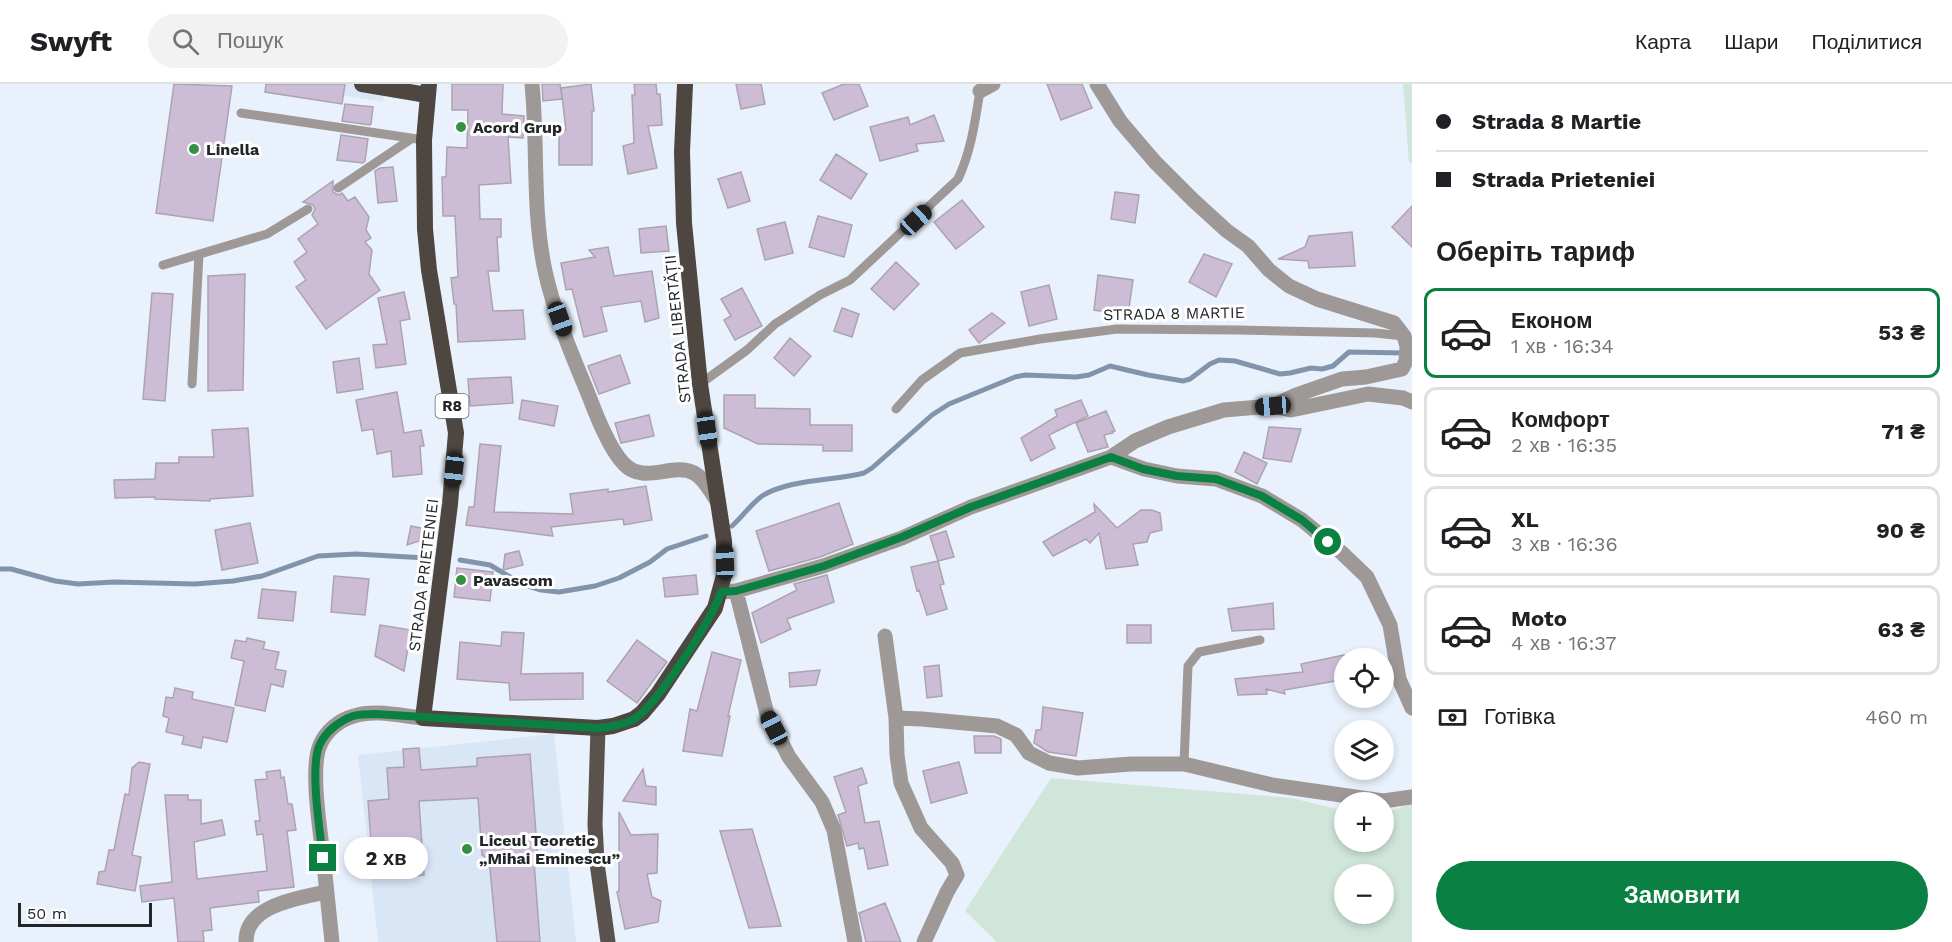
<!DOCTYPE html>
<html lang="uk">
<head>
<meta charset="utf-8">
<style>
  body { margin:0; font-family:"Work Sans",sans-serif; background:#f2f2f2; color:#202124; height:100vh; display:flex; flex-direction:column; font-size:22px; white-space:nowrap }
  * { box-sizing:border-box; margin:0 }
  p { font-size:20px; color:#757577 }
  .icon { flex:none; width:33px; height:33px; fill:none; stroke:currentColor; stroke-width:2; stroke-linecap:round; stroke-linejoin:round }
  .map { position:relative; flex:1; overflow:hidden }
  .details { display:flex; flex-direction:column; background:#fff; width:540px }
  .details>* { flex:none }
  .banner { display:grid; align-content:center; height:132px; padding:0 24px; background:#fff }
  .buttons { position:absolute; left:1334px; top:564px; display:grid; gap:12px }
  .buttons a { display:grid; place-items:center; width:60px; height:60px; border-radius:50%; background:#fff; box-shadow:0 3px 9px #0003; font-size:30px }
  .scale { position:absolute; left:18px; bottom:15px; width:134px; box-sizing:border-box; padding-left:6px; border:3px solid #232629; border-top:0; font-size:16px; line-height:21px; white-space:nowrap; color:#232629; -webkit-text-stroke:4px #fefefe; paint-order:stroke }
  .end { position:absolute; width:27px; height:27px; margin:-14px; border:8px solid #0b8043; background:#fff; box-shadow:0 0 0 3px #fff }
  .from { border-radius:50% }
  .bubble { position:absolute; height:42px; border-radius:21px; background:#fff; box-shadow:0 3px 9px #0003; font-size:20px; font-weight:700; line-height:42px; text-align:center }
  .car { position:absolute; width:18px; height:36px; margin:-18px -9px; border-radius:8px; box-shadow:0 0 4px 2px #0007; background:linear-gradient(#222 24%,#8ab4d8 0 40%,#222 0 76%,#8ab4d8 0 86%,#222 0) }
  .banner b { display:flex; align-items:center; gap:21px; height:57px; font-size:22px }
  .banner b+b { border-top:2px solid #e0e0e0 }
  .banner i { width:15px; height:15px; background:#202124 }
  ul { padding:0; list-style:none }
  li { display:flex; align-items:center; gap:18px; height:90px; margin:0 12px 9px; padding:0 12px; border:3px solid #e0e0e0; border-radius:12px }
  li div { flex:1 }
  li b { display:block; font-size:22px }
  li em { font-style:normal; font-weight:700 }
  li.selected { border-color:#0b8043 }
  li>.icon { width:54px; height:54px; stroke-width:1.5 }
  h2 { padding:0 24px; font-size:27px; line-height:72px }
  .pay { display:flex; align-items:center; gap:15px; height:66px; padding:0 24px; font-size:22px }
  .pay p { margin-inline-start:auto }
  .cta { display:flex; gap:12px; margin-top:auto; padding:12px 24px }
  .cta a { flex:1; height:69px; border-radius:36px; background:#0b8043; color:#fff; font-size:24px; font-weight:700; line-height:69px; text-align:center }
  header { display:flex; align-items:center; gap:36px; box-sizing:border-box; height:84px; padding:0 30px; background:#fff; border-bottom:2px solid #e0e0e0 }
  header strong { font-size:28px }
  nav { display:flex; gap:33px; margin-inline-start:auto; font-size:21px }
  .search { width:420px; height:54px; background:#f2f2f2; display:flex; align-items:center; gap:15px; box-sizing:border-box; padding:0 21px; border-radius:33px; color:#757577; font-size:22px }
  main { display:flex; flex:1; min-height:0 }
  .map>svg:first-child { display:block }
</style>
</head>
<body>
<header>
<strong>Swyft</strong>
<div class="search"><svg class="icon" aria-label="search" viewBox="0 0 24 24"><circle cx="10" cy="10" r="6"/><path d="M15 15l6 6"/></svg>Пошук</div>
<nav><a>Карта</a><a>Шари</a><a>Поділитися</a></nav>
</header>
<main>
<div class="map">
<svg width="1412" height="858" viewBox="0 0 1412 858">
  <rect width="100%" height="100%" fill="#e9f2fc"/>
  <path fill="#d8e6f6" d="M273 0H386L383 18Z
    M554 650 576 858H378L358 671Z"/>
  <path fill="#d1e6da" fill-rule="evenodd" d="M1403 0H1412V80L1409 78Z
    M1051 694 1292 714 1344 727V758H1383V729L1412 720V858H997L965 827ZM1344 790H1383V830H1344Z"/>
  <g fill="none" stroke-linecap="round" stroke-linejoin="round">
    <path stroke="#8294ab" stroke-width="5" d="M732 442C743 432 750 421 762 412 789 395 833 397 864 389L872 384 932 331 949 320 1015 293 1025 291 1076 293 1089 291 1110 282 1148 291 1183 297 1190 295 1210 280 1219 276 1235 277 1280 290 1290 289 1311 284 1322 285 1333 282 1349 268 1404 269
      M460 476 490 481 522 500 541 506 559 508 595 502 619 494 650 478 667 465 706 452
      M0 485H11L55 497 78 500 114 498 195 500 233 497 262 492 318 472 356 470 426 474"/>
  </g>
  <path fill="#cdbcd6" stroke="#aba4ae" stroke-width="1.5" d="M174 0 232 2 213 137 156 129Z
    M266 0H345L342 20 265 8Z
    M452 0H503L502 30 524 32 523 54 508 53 511 99 479 101 480 135H501V153H497L499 187H488L493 227 523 226 525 255 458 258 456 220H454L451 194 458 193 455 132H443L442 93H446L447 63 467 64 468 26H452Z
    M542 0H560L562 15 543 17Z
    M591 0 594 27H592V81H559V46H566L561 4Z
    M634 0H656L657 10H660L662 41 648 42 657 84 628 90 623 62 634 59 632 11H635Z
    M736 0H761L765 20 741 25Z
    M844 0H859L868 22 834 36 822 9Z
    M1047 0H1082L1092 24 1061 36Z
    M345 20 373 23 371 40 370 41 342 37Z
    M934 31 944 57 916 60 918 67 880 77 870 43 908 33 910 41Z
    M341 51 368 55 365 77 363 79 337 76Z
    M836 70 867 90 851 115 820 96Z
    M393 83 397 117 378 119 375 87 380 84Z
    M741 88 750 117 728 124 718 95Z
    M333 97V108L338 111 342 109 348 117 355 113 369 133 366 146 371 154 365 158 372 166 369 190 380 206 326 245 296 203 306 196 294 178 307 168 298 155 318 140 312 131 315 125 313 121 303 118Z
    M1115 108 1139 111 1135 139 1111 135Z
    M962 116 984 143 956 165 934 138Z
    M1412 122V163L1392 143Z
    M818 132 852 141 844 173 809 163Z
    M785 138 793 169 765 176 757 145Z
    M666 142 669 167 641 169 639 145Z
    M1352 148 1355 182 1309 184 1308 177 1278 175 1305 163 1309 152Z
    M608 163 614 192 652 187 659 234 645 238 641 217 601 223 607 247 584 253 572 205 566 206 561 179 595 173 589 166Z
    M1204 170 1232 180 1216 213 1189 198Z
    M896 178 919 200 894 226 871 205Z
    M245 190 243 306 208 307V192Z
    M1098 191 1133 196 1128 231 1094 226Z
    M1049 201 1057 235 1029 242 1021 208Z
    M742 204 762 242 735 256 724 236 731 232 721 215Z
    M404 208 410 235 400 237 406 280 376 284 373 261 387 260 378 214Z
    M152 209 173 210 165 317 143 315Z
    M842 224 859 230 852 253 834 247Z
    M992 229 1005 239 979 259 969 246Z
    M790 254 811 272 794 292 774 274Z
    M620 271 630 299 599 310 588 282Z
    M359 274 363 305 337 309 333 278Z
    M511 293 513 319 470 322 468 295Z
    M397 308 404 349 421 346 424 362H420L422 390 393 393 391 367 377 370 373 345 362 347 356 316Z
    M724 311H755V324L810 325V341H852V367H823V361L758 360 724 344Z
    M522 316 558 322 554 342 519 335Z
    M1081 316 1088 332 1049 351 1055 364 1031 377 1021 354 1057 332 1055 326Z
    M1106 327 1115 347H1112L1113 349 1104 351 1108 363 1088 368 1076 339Z
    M649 331 654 352 621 359 615 339Z
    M1269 343 1301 345 1291 378 1263 374Z
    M248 344 253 412 210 415V417L155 415V413L115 414 114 396 155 395 156 379H179V373H214L212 346Z
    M480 360 501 362 494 428 573 430 570 410 608 405V408L646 402 652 436 624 441 623 435 551 443 553 452 466 441 469 423H474Z
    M1244 368 1267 379 1257 400 1235 388Z
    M839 419 853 460 820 473 769 487 756 447Z
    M1094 420 1117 444 1141 426H1152L1160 429 1162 446 1150 449 1147 458 1133 460 1138 481 1106 485 1099 449 1090 459 1086 455 1053 472 1043 458 1095 428Z
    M250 439 258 479 222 486 215 446Z
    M411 442 436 447 435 452 407 461Z
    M946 447 954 473 938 477 930 452Z
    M519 467 523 481 503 486 505 470Z
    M938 477 944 500 940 501 947 525 927 531 919 506 917 507 911 483Z
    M457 484 493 488 490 517 454 513Z
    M696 491 698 510 665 513 663 494Z
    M827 491 834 518 787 535 791 545 761 559 752 529 797 506 794 500Z
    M334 492 369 495 365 531 331 528Z
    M262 505 296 508 293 537 258 534Z
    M1273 519 1274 545 1232 547 1228 525Z
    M380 541 411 546 404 587 375 572Z
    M1127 541H1151V559H1127Z
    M502 548 524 549 521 590 583 589V615L510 616 509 599 457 595 460 558 501 562Z
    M247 554 265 558 263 565 279 568 275 585 286 587 283 603 271 600 265 627 235 621 244 577 231 574 235 556 246 558Z
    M637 556 667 578 637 619 607 597Z
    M712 568 741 576 728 632H730L722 672 683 667 690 625 697 627Z
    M1344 571V591H1341V596L1284 606 1285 610 1266 605 1267 610 1238 611 1235 595 1303 588 1301 580Z
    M939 581 942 612 927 614 924 583Z
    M820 586 816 601 790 603 789 589Z
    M175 604 193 608 192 615 234 624 227 658 203 653 201 664 182 660 184 652 166 648 169 634 163 632 166 613 173 614Z
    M1043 623 1083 629 1076 672 1048 668 1034 659 1036 646H1041Z
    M974 652H994L1001 655V669H975Z
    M419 664 421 686 477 682V674L530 670 538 776 534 777 540 858H497L489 775 482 771 478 714 419 717 424 791 398 793 397 781 373 783 368 717 389 715 387 684 404 683 403 665Z
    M139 678 150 680 132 771 141 773 135 807 97 800 99 788 105 787 109 766H114L125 710 129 711 132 684Z
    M959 678 967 709 931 719 923 687Z
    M862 684 867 699 858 702 865 739 879 737 888 781 868 785 864 764 859 765 858 759 847 762 838 731 846 728 834 693Z
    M643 685 646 702 656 703V721L623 717Z
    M280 686 281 694 284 693 288 720H292L296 746 287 747 294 803 258 807 259 818 210 824 212 846 203 847 204 858H178L174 814 142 818 140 802 172 798 165 711H188V716H201V740L222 736 225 751 194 758 197 795 267 787 263 750 257 751 255 737H260L255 696 267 695 266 688Z
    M619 728 631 751 658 750 657 789 647 790 652 813 661 817 658 838 625 845 617 808 619 807Z
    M752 745 781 842 749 844 720 747Z
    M885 819 901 858H866L859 829Z"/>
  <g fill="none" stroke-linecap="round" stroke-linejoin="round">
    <path stroke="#9e9996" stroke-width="9" d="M241 29 424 56
      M338 104 411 55
      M163 181 267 150 308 125
      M192 300 199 171
      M700 300 747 266 775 240 820 211 850 196 958 95C971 67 975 38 980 7
      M896 325 922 296 960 269 1040 255 1117 245 1238 246 1375 249 1404 252
      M1184 680 1188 582 1199 568 1260 556"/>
    <path stroke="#9e9996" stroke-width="15" d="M532 0C538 62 532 126 545 187 554 228 571 269 587 307 595 328 609 365 624 380 644 401 672 378 694 389 704 394 711 408 717 417
      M1097 0 1120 37 1155 78 1193 116 1227 147 1248 162 1269 186 1289 202 1317 215 1394 239 1404 252 1407 262 1406 277 1402 285 1366 293 1342 295 1296 311 1273 322
      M980 7 993 0
      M1111 373 1144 385 1177 392 1216 395 1262 412 1302 436 1342 469 1367 493 1390 541 1399 595 1412 624
      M736 507 767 630 789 673 822 718 834 746 855 858
      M721 508 736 507 823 482 902 454 971 423 1111 373 1135 357 1168 343 1224 326 1273 322 1291 326 1368 310 1403 314 1412 318
      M885 552 896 634 897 671 901 699 921 744 952 779 957 791 947 808 924 858
      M896 634 922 635 997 642 1016 651 1029 669 1049 679 1078 684 1131 680H1184L1272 701 1383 717 1412 713
      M246 858C245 821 299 814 326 808
      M332 858C329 829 326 800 323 771 320 745 310 684 320 661 326 647 339 636 354 632 374 625 402 632 423 634"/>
    <path stroke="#5a524d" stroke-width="15" d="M598 644 595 740 597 779 608 858"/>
    <path stroke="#4e4640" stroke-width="16" d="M362 0 427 11
      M429 0 424 56 425 145 429 186 456 349 450 420 423 634 598 644 613 642 634 635 642 629 658 610 715 524 724 491V457L700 300 684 139 682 68 685 0"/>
  </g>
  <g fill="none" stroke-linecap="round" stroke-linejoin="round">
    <path stroke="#0b8043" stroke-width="8" d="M323 774C320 747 310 686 319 662 325 648 339 637 353 632 360 630 369 630 376 630L598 644C611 643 623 641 634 635 656 622 714 533 721 508L736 507 824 482 902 453 971 423 1111 373 1143 385 1177 392 1216 395 1262 412 1302 436 1328 458"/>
  </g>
  <g fill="#349143" stroke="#fefefe" stroke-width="2">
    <circle cx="461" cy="43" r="6"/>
    <circle cx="194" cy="65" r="6"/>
    <circle cx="461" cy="496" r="6"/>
    <circle cx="467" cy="765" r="6"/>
  </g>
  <g text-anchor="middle" stroke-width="6" stroke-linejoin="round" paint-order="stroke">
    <rect fill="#fefefe" stroke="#656769" stroke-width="1.5" x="435.5" y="310" width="33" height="24" rx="4.5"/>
    <g font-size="15" font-weight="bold" fill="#232629">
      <text x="452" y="327">R8</text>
    </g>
    <g font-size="16" font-weight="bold" fill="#232629" stroke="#fefefe" text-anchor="start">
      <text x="473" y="49">Acord Grup</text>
      <text x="206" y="71">Linella</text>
      <text x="473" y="502">Pavascom</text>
      <text x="479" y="762">Liceul Teoretic<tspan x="479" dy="18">„Mihai Eminescu”</tspan></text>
    </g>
    <g font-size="16" fill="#232629" stroke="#fefefe">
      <text transform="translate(1174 229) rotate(-1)" y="6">STRADA 8 MARTIE</text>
      <text transform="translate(677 245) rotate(-96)" y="6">STRADA LIBERTĂȚII</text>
      <text transform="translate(423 491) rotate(-83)" y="6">STRADA PRIETENIEI</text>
    </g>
  </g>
</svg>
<div class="buttons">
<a><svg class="icon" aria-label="locate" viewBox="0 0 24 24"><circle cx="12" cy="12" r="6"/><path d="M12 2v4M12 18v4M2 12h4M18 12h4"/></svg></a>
<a><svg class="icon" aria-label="layers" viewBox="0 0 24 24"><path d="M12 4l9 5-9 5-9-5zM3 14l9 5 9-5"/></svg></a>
<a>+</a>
<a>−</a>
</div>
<div class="scale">50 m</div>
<i class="end from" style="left:1328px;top:458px"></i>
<i class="end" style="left:323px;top:774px"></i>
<div class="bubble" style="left:344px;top:753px;width:84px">2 хв</div>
<i class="car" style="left:916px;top:136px;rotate:47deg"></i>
<i class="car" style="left:560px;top:235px;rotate:160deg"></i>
<i class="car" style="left:1273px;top:322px;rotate:266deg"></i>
<i class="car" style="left:707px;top:346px;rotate:172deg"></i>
<i class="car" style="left:454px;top:386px;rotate:187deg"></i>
<i class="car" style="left:725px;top:478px;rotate:358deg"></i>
<i class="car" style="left:774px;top:644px;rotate:332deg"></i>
</div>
<section class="details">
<div class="banner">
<b><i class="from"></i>Strada 8 Martie</b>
<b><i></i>Strada Prieteniei</b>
</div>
<h2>Оберіть тариф</h2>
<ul>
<li class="selected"><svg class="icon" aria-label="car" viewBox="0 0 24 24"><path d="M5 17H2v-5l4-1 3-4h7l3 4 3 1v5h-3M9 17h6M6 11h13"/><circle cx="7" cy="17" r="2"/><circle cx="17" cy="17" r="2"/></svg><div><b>Економ</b><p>1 хв · 16:34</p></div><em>53 ₴</em></li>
<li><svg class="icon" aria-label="car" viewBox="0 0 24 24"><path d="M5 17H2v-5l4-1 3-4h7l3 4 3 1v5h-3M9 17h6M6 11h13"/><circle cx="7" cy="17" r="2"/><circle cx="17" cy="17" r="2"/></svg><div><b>Комфорт</b><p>2 хв · 16:35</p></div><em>71 ₴</em></li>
<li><svg class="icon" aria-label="car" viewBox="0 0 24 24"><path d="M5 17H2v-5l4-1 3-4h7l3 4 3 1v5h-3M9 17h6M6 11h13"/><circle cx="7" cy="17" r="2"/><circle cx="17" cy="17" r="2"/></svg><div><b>XL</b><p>3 хв · 16:36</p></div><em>90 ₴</em></li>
<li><svg class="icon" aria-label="car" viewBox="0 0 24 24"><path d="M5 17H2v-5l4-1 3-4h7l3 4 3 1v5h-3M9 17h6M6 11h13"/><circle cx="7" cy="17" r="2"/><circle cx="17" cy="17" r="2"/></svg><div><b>Moto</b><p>4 хв · 16:37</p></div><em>63 ₴</em></li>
</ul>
<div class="pay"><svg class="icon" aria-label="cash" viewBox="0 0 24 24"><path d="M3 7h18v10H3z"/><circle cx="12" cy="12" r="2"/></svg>Готівка<p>460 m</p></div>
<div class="cta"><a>Замовити</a></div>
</section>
</main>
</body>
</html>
